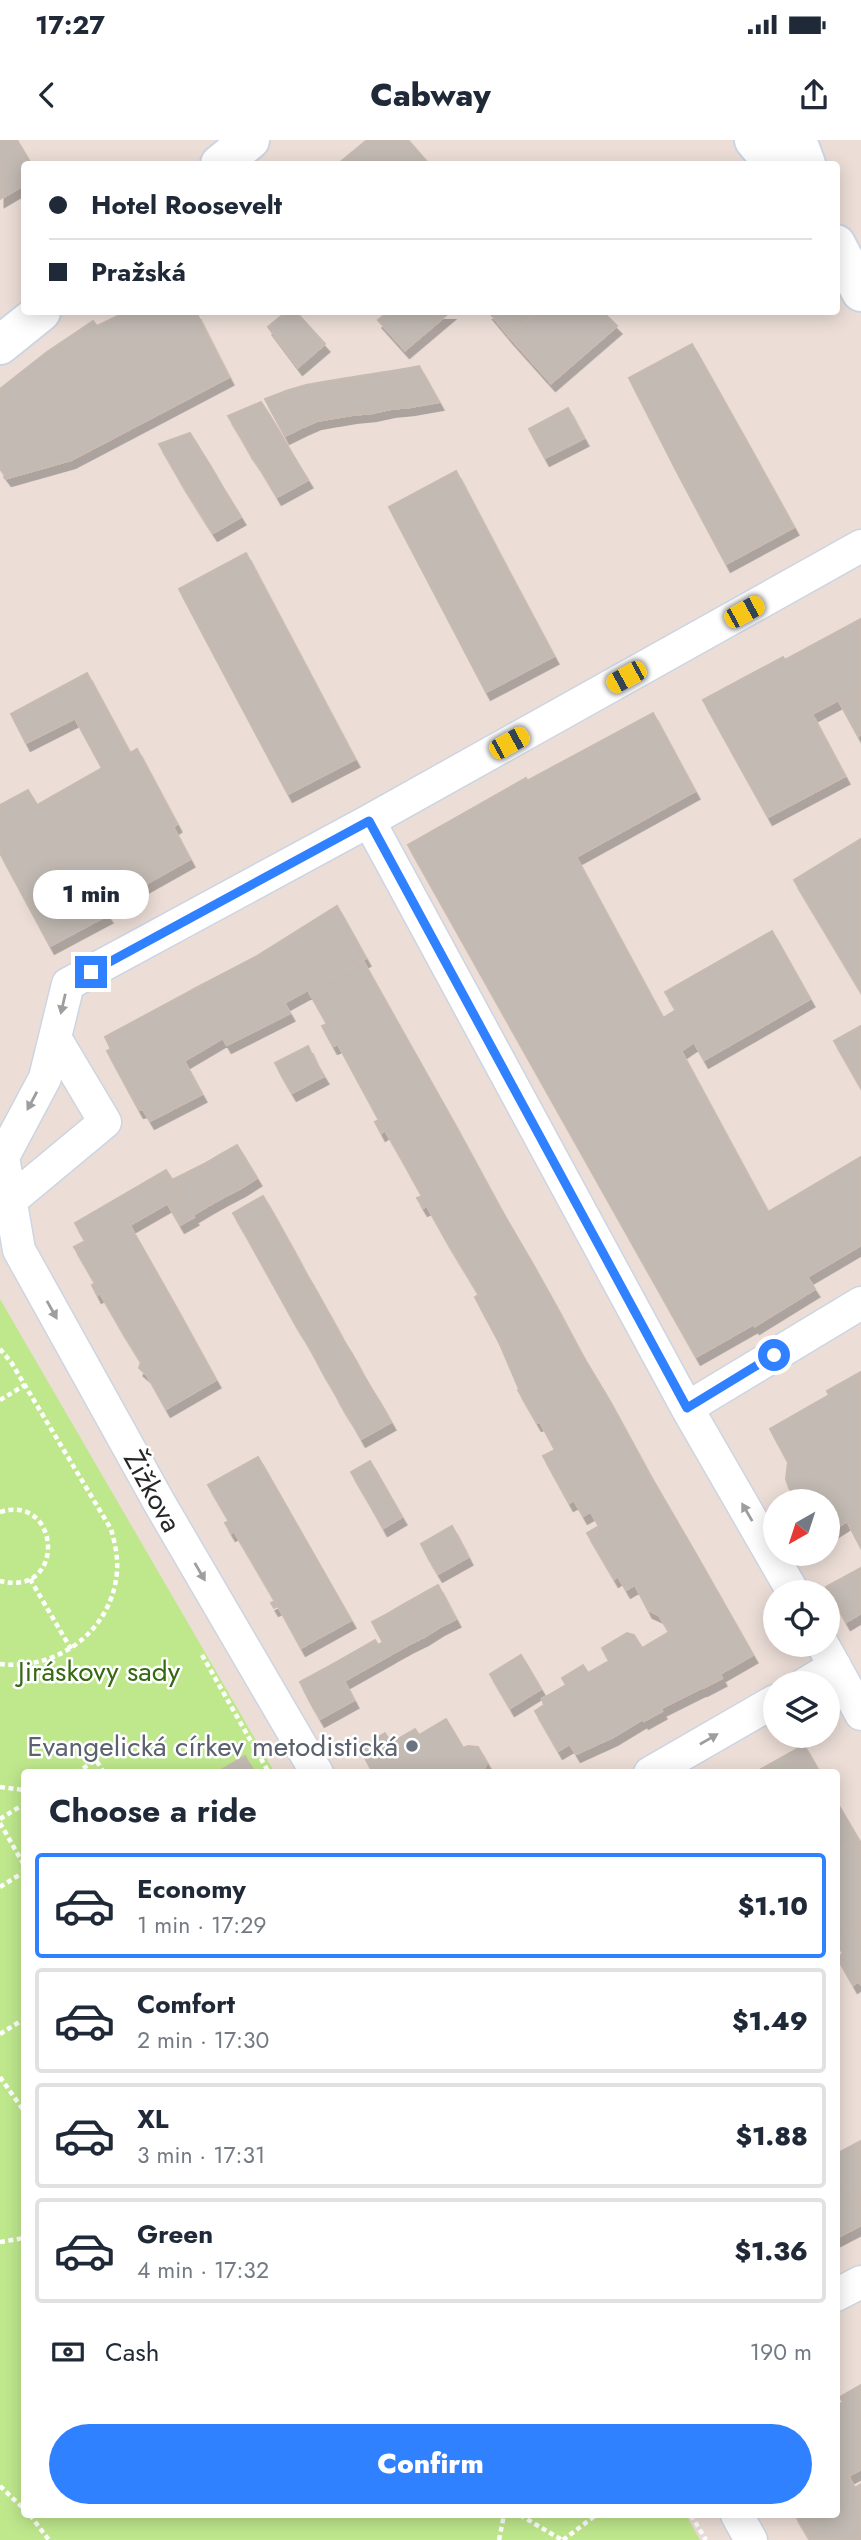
<!DOCTYPE html>
<html lang="en">
<head>
<meta charset="utf-8">
<style>
  body { margin:0; font-family:Jost,sans-serif; background:#f6f6f7; color:#1f2937; height:100vh; display:flex; flex-direction:column; font-size:26px; white-space:nowrap }
  * { box-sizing:border-box; margin:0 }
  p { font-size:23px; color:#747a83 }
  .icon { flex:none; width:38px; height:38px; fill:none; stroke:currentColor; stroke-width:2; stroke-linecap:round; stroke-linejoin:round }
  .map { position:relative; flex:1; overflow:hidden }
  .sheet { position:absolute; left:21px; top:1629px; width:819px; height:749px; display:flex; flex-direction:column; background:#fff; border-radius:7px; box-shadow:0 4px 18px #0003 }
  .sheet>* { flex:none }
  .banner { position:absolute; left:21px; top:21px; width:819px; height:154px; border-radius:7px; box-shadow:0 4px 18px #0003; display:grid; align-content:center; height:154px; padding:0 28px; background:#fff }
  .needle { width:46px; rotate:219deg }
  .controls { position:absolute; left:763px; top:1349px; display:grid; gap:14px }
  .controls a { display:grid; place-items:center; width:77px; height:77px; border-radius:50%; background:#fff; box-shadow:0 4px 18px #0003; font-size:35px }
  .end { position:absolute; width:32px; height:32px; margin:-16px; border:9px solid #3081ff; background:#fff; box-shadow:0 0 0 4px #fff }
  .from { border-radius:50% }
  .bubble { position:absolute; height:49px; border-radius:24px; background:#fff; box-shadow:0 4px 18px #0003; font-size:23px; font-weight:800; line-height:49px; text-align:center }
  .car { position:absolute; width:21px; height:42px; margin:-21px -10px; border-radius:9px; box-shadow:0 0 5px 2px #0007; background:linear-gradient(#f5c518 24%,#345 0 40%,#f5c518 0 76%,#345 0 86%,#f5c518 0) }
  .banner b { display:flex; align-items:center; gap:24px; height:66px; font-size:26px }
  .banner b+b { border-top:2px solid #e0e1e3 }
  .banner i { width:18px; height:18px; background:#1f2937 }
  ul { padding:0; list-style:none }
  li { display:flex; align-items:center; gap:21px; height:105px; margin:0 14px 10px; padding:0 14px; border:4px solid #e0e1e3; border-radius:7px }
  li div { flex:1 }
  li b { display:block; font-size:26px }
  li em { font-style:normal; font-weight:800 }
  li.current { border-color:#3081ff }
  li>.icon { width:63px; height:63px; stroke-width:1.5 }
  h2 { padding:0 28px; font-size:32px; line-height:84px }
  .pay { display:flex; align-items:center; gap:18px; height:77px; padding:0 28px; font-size:26px }
  .pay p { margin-inline-start:auto }
  .button { display:flex; gap:14px; margin-top:auto; padding:14px 28px }
  .button a { flex:1; height:80px; border-radius:42px; background:#3081ff; color:#fff; font-size:28px; font-weight:800; line-height:80px; text-align:center }
  .status { display:flex; justify-content:space-between; align-items:center; height:49px; padding:0 35px; background:#fff; direction:ltr }
  .status svg { height:19px; fill:currentColor }
  header { display:flex; justify-content:space-between; align-items:center; height:91px; padding:0 28px; background:#fff; font-size:32px; font-weight:800 }
  .map>svg:first-child { display:block }
</style>
</head>
<body>
<div class="status"><b>17:27</b><svg viewBox="0 0 49 12"><path d="M0 12V9h3v3zM5 12V6h3v6zM10 12V3h3v9zM15 12V0h3v12zM26 1h20v11H26zM47 4h2v5h-2z"/></svg></div>
<header><svg class="icon" aria-label="back" viewBox="0 0 24 24"><path d="M15 5l-7 7 7 7"/></svg>Cabway<svg class="icon" aria-label="share" viewBox="0 0 24 24"><path d="M12 15V3M7 8l5-5 5 5M5 13v7h14v-7"/></svg></header>
<div class="map">
<svg width="861" height="2400" viewBox="0 0 861 2400">
  <defs>
    <filter id="shadow"><feDropShadow dx="4.5" dy="8" stdDeviation="0" flood-color="#0004"/></filter>
  </defs>
  <rect width="100%" height="100%" fill="#ecded7"/>
  <path fill="#bfe88d" d="M0 1159 275 1633H24V2375H686L700 2400H0Z"/>
  <path fill="#c2bab3" stroke="#c7bab1" stroke-width="2" filter="url(#shadow)" d="M0 0H17L31 24H24V45L0 59Z
    M367 0H408L429 24H338Z
    M126 172H196L229 237 71 320 7 338 0 329V249L47 212 93 181 97 186Z
    M286 172H296L325 204 298 227 268 187Z
    M388 172H450L405 210 378 180Z
    M489 172H537L509 196Z
    M538 172H603L617 186 551 243 509 196Z
    M692 204 743 295 676 330 629 238Z
    M419 226 439 262 410 267 404 229Z
    M404 229 410 267 391 269 385 232Z
    M385 232 391 269 372 273 366 235Z
    M366 235 372 273 353 275 347 238Z
    M347 238 353 275 334 278 329 241Z
    M329 241 334 278 317 281 306 245Z
    M306 245 317 281 301 288 286 251Z
    M286 251 301 288 285 296 265 259Z
    M261 262 270 276 239 294 228 276Z
    M568 268 584 298 545 318 529 289Z
    M270 276 279 291 248 310 239 294Z
    M279 291 288 307 258 325 248 310Z
    M190 293 201 311 173 328 159 304Z
    M743 295 794 387 726 424 676 330Z
    M288 307 297 322 267 340 258 325Z
    M201 311 211 327 182 344 173 328Z
    M297 322 308 340 277 357 267 340Z
    M211 327 220 343 192 360 182 344Z
    M456 331 507 428 440 464 389 367Z
    M220 343 230 359 202 376 192 360Z
    M230 359 241 377 213 393 202 376Z
    M246 413 355 619 288 654 179 449Z
    M507 428 554 516 486 552 440 464Z
    M861 479V548L808 576 809 578 813 576 845 636 768 677 703 560 783 517 785 520Z
    M87 533 130 613 137 609 177 684 173 687 190 719 103 768 108 775 50 806 0 713V665L28 650 37 665 102 628 75 578 26 603 11 574Z
    M861 548V594L858 596 839 561Z
    M653 573 695 651 576 717 663 878 676 870 665 852 772 791 810 859 704 920 694 902 681 911 768 1072 861 1017V1105L807 1137 815 1149 755 1186 754 1184 696 1217 408 705 526 638 527 641Z
    M861 699V852L794 740Z
    M337 766 366 818 284 863 257 816Z
    M257 816 290 873 227 905 194 849Z
    M363 821 409 903 354 934 338 904 333 906 322 886 327 884 308 850Z
    M194 849 223 898 184 921 202 954 150 981 143 969 139 970 107 911 111 909 105 897Z
    M861 886V948L834 901Z
    M409 903 455 985 401 1018 385 990 381 993 375 982 379 980 354 934Z
    M308 906 315 921 283 938 275 923Z
    M315 921 324 936 292 953 283 938Z
    M455 985 500 1068 446 1100 427 1066 423 1068 417 1058 422 1056 401 1018Z
    M237 1005 257 1038 241 1048 221 1014Z
    M221 1014 241 1048 224 1057 204 1024Z
    M204 1024 224 1057 208 1066 188 1032Z
    M166 1030 182 1055 130 1085 126 1079 85 1101 75 1083Z
    M188 1032 208 1066 193 1075 172 1040Z
    M182 1055 194 1077 180 1085 168 1064Z
    M263 1056 274 1075 244 1092 233 1073Z
    M500 1068 532 1123 479 1155 446 1100Z
    M274 1075 284 1093 254 1110 244 1092Z
    M126 1079 172 1160 120 1188 100 1153 97 1155 92 1145 95 1143 74 1107Z
    M284 1093 294 1111 264 1128 254 1110Z
    M294 1111 304 1130 274 1146 264 1128Z
    M532 1123 557 1168 499 1202 475 1157Z
    M304 1130 314 1147 284 1164 274 1146Z
    M314 1147 324 1165 294 1182 284 1164Z
    M172 1160 216 1240 166 1269 147 1235 139 1228 141 1222 120 1188Z
    M324 1165 333 1181 304 1198 294 1182Z
    M557 1168 581 1213 519 1249 499 1202Z
    M333 1181 342 1198 313 1214 304 1198Z
    M342 1198 352 1214 322 1231 313 1214Z
    M581 1213 609 1260 547 1295 540 1282 537 1283 518 1250Z
    M352 1214 361 1231 332 1248 322 1231Z
    M361 1231 371 1248 341 1265 332 1248Z
    M861 1232V1408L847 1381 828 1393V1362H811L794 1354 789 1348 786 1339 788 1322 770 1289 829 1255 827 1251Z
    M371 1248 381 1264 351 1281 341 1265Z
    M609 1260 651 1337 583 1376 574 1360 569 1363 543 1316 555 1310 547 1295Z
    M381 1264 391 1282 361 1299 351 1281Z
    M258 1317 351 1480 301 1508 278 1466 274 1468 271 1463 275 1461 234 1391 231 1393 225 1383 229 1381 208 1345Z
    M370 1321 386 1349 368 1361 351 1332Z
    M651 1337 694 1411 626 1450 618 1436 614 1439 587 1393 599 1386 591 1372Z
    M386 1349 402 1377 383 1388 368 1361Z
    M452 1386 460 1401 429 1419 421 1404Z
    M460 1401 468 1417 438 1434 429 1419Z
    M694 1411 753 1515 720 1534 722 1538 703 1548 659 1475 648 1470 635 1445Z
    M861 1428V1473L846 1482 826 1447Z
    M438 1445 456 1479 440 1487 422 1454Z
    M422 1454 440 1487 424 1497 406 1463Z
    M406 1463 424 1497 406 1506 389 1473Z
    M389 1473 406 1506 390 1515 372 1482Z
    M669 1492 703 1547 661 1568 662 1571 644 1581 602 1508 627 1493 634 1495 642 1508Z
    M375 1500 378 1505 383 1502 390 1515 344 1541 333 1524Z
    M521 1515 541 1549 510 1568 490 1534Z
    M609 1521 643 1579 613 1597 576 1614 570 1604 558 1611 535 1571 544 1565 542 1559 566 1545 562 1538 583 1525 588 1533Z
    M333 1524 344 1541 309 1560 300 1542Z
    M344 1541 354 1560 320 1579 309 1560Z
    M446 1579 463 1608 468 1606 478 1607 487 1623 481 1633H373L360 1608 385 1593 391 1603 415 1589 419 1595Z
    M804 1605 820 1633H754Z
    M245 1616 254 1633H216Z
    M836 1661 859 1700 836 1712Z
    M859 1700 861 1703V1784L836 1800V1712Z
    M861 1784V1845L859 1841 853 1845 837 1817 843 1814 836 1800Z
    M861 2001V2072L836 2029V2014Z
    M836 2029 861 2072V2085L836 2098Z
    M861 2245V2329L848 2336 855 2348 861 2344V2400H810L795 2375H836V2266L843 2262 840 2257Z"/>
  <g fill="none" stroke-linecap="round" stroke-linejoin="round">
    <defs>
      <path id="street" d="M369 681 687 1268 793 1452
        M10 1061 105 982 55 898
        M687 1268 861 1163
        M823 1505 861 1574
        M805 1544 835 1526
        M317 1633 160 1364 19 1110 3 1017 45 938 68 844 369 681 861 406
        M650 1633 775 1561
        M836 2155 861 2142
        M737 2375 751 2400"/>
      <path id="secondary" d="M754 0 774 24
        M797 0 806 24
        M220 24 250 0
        M836 104 861 152
        M0 205 41 172"/>
    </defs>
    <use href="#street" stroke="#ccd5e2" stroke-width="35"/>
    <use href="#secondary" stroke="#ccd5e2" stroke-width="42"/>
    <path stroke="#fff" stroke-width="4.5" stroke-dasharray="5 3.5" stroke-linecap="butt" d="M0 1209 11 1222 111 1389C115 1403 118 1417 117 1432 112 1491 57 1531 0 1524
      M0 1260 25 1245
      M0 1372C61 1353 67 1458 0 1441
      M30 1439 71 1509
      M202 1515 269 1633
      M76 1633 96 1620 104 1633
      M0 1647 24 1650
      M0 1679 24 1664
      M0 1683 24 1725
      M0 1747 24 1732
      M0 1894 24 1879
      M0 1937 24 1971
      M0 2102 24 2098
      M0 2346 24 2369
      M30 2375 49 2400
      M520 2375 562 2400
      M691 2375 706 2400
      M499 2400 504 2375
      M563 2400 596 2375"/>
    <use href="#street" stroke="#fff" stroke-width="32"/>
    <use href="#secondary" stroke="#fff" stroke-width="38"/>
  </g>
  <defs><path id="oneway-solid" d="M-6-.8H1V-3.2L6.5 0L1 3.2V.8H-6Z" transform="scale(1.75)"/></defs>
  <g fill="#9e9e9e">
    <use href="#oneway-solid" transform="translate(63 864) rotate(103)"/>
    <use href="#oneway-solid" transform="translate(32 961) rotate(118)"/>
    <use href="#oneway-solid" transform="translate(52 1170) rotate(61)"/>
    <use href="#oneway-solid" transform="translate(747 1372) rotate(-120)"/>
    <use href="#oneway-solid" transform="translate(200 1432) rotate(60)"/>
    <use href="#oneway-solid" transform="translate(709 1599) rotate(-30)"/>
  </g>
  <g fill="none" stroke-linecap="round" stroke-linejoin="round">
    <path stroke="#3081ff" stroke-width="9" d="M91 832 369 681 687 1268 774 1215"/>
  </g>
  <circle fill="#6b7280" stroke="#fff" stroke-width="2.5" cx="412" cy="1606" r="7"/>
  <g text-anchor="middle" stroke-width="5" stroke-linejoin="round" paint-order="stroke">
    <g font-size="28" fill="#272727" stroke="#fff">
      <text transform="translate(153 1351) rotate(61)" y="10">Žižkova</text>
    </g>
    <g font-size="28" fill="#366913" stroke="#fff">
      <text x="99" y="1541">Jiráskovy sady</text>
    </g>
    <g font-size="28" fill="#5b616d" stroke="#fff" text-anchor="end">
      <text x="398" y="1616">Evangelická církev metodistická</text>
    </g>
  </g>
</svg>
<div class="controls">
<a><svg class="needle" viewBox="-14 -14 28 28"><path d="M0-13l5 13h-10z" fill="#e53935"/><path d="M0 13l5-13h-10z" fill="#747a83"/></svg></a>
<a><svg class="icon" aria-label="locate" viewBox="0 0 24 24"><circle cx="12" cy="12" r="6"/><path d="M12 2v4M12 18v4M2 12h4M18 12h4"/></svg></a>
<a><svg class="icon" aria-label="layers" viewBox="0 0 24 24"><path d="M12 4l9 5-9 5-9-5zM3 14l9 5 9-5"/></svg></a>
</div>
<i class="end from" style="left:774px;top:1215px"></i>
<i class="end" style="left:91px;top:832px"></i>
<div class="bubble" style="left:33px;top:730px;width:116px">1 min</div>
<i class="car" style="left:744px;top:472px;rotate:61deg"></i>
<i class="car" style="left:626px;top:537px;rotate:241deg"></i>
<i class="car" style="left:509px;top:603px;rotate:61deg"></i>
<div class="banner">
<b><i class="from"></i>Hotel Roosevelt</b>
<b><i></i>Pražská</b>
</div>
<section class="sheet">
<h2>Choose a ride</h2>
<ul>
<li class="current"><svg class="icon" aria-label="car" viewBox="0 0 24 24"><path d="M5 17H2v-5l4-1 3-4h7l3 4 3 1v5h-3M9 17h6M6 11h13"/><circle cx="7" cy="17" r="2"/><circle cx="17" cy="17" r="2"/></svg><div><b>Economy</b><p>1 min · 17:29</p></div><em>$1.10</em></li>
<li><svg class="icon" aria-label="car" viewBox="0 0 24 24"><path d="M5 17H2v-5l4-1 3-4h7l3 4 3 1v5h-3M9 17h6M6 11h13"/><circle cx="7" cy="17" r="2"/><circle cx="17" cy="17" r="2"/></svg><div><b>Comfort</b><p>2 min · 17:30</p></div><em>$1.49</em></li>
<li><svg class="icon" aria-label="car" viewBox="0 0 24 24"><path d="M5 17H2v-5l4-1 3-4h7l3 4 3 1v5h-3M9 17h6M6 11h13"/><circle cx="7" cy="17" r="2"/><circle cx="17" cy="17" r="2"/></svg><div><b>XL</b><p>3 min · 17:31</p></div><em>$1.88</em></li>
<li><svg class="icon" aria-label="car" viewBox="0 0 24 24"><path d="M5 17H2v-5l4-1 3-4h7l3 4 3 1v5h-3M9 17h6M6 11h13"/><circle cx="7" cy="17" r="2"/><circle cx="17" cy="17" r="2"/></svg><div><b>Green</b><p>4 min · 17:32</p></div><em>$1.36</em></li>
</ul>
<div class="pay"><svg class="icon" aria-label="cash" viewBox="0 0 24 24"><path d="M3 7h18v10H3z"/><circle cx="12" cy="12" r="2"/></svg>Cash<p>190 m</p></div>
<div class="button"><a>Confirm</a></div>
</section>
</div>
</body>
</html>
